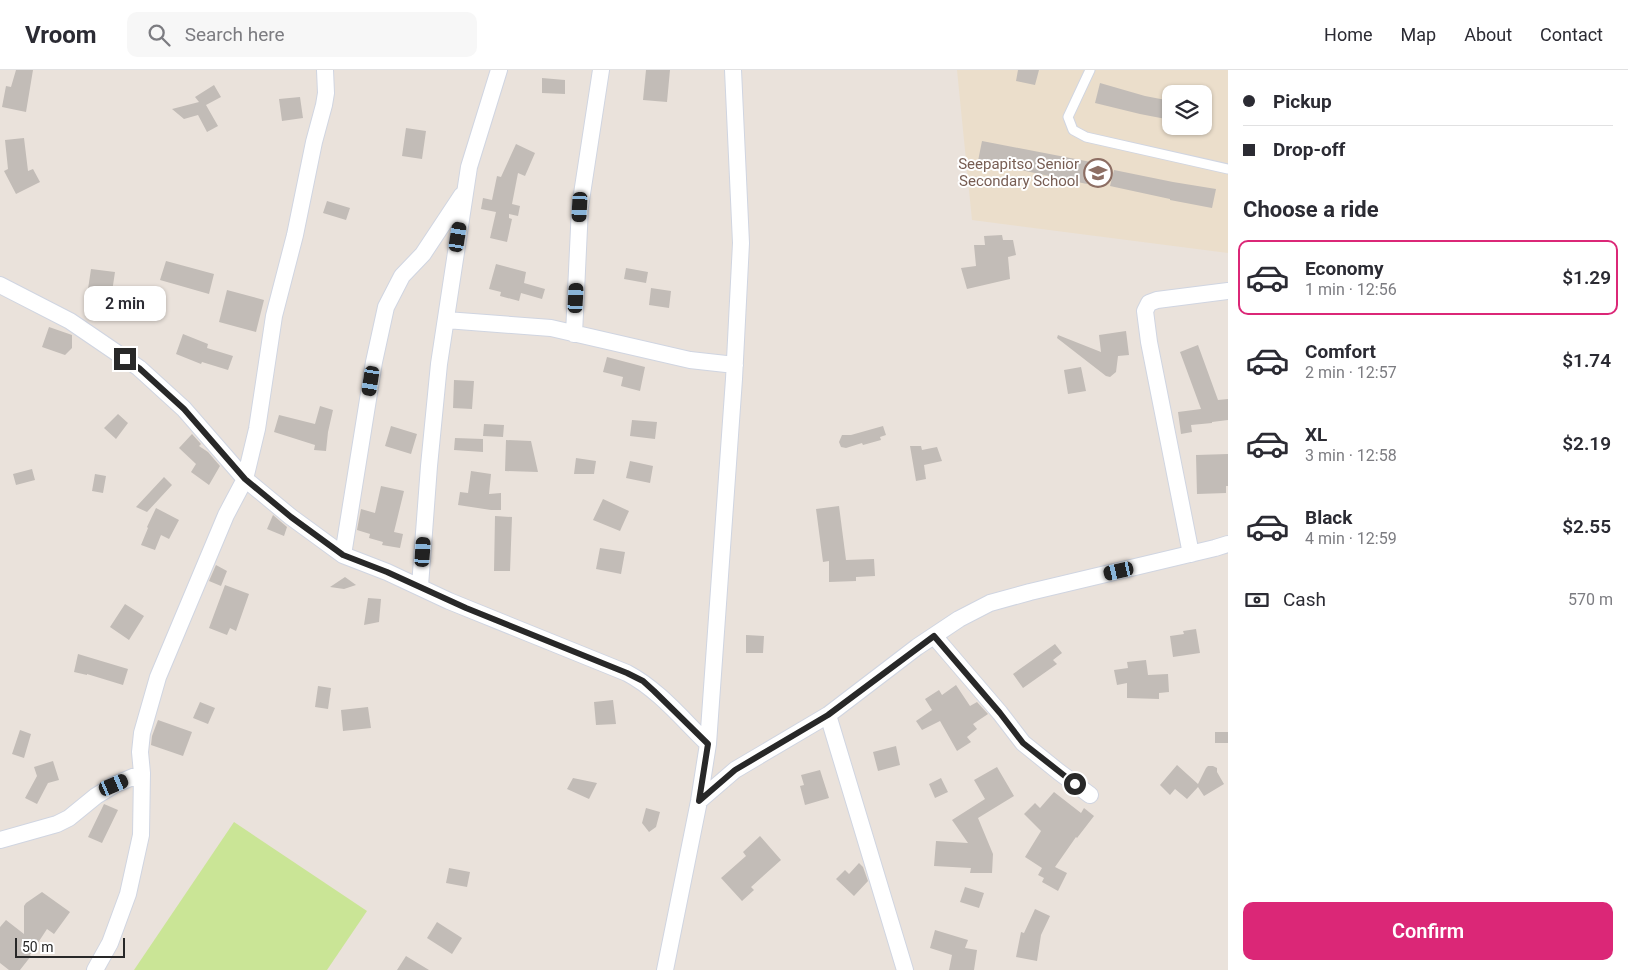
<!DOCTYPE html>
<html lang="en">
<head>
<meta charset="utf-8">
<style>
  body { margin:0; font-family:Roboto,sans-serif; background:#f7f7f7; color:#2b2b33; height:100vh; display:flex; flex-direction:column; font-size:19px; white-space:nowrap }
  * { box-sizing:border-box; margin:0 }
  p { font-size:16px; color:#7c7c81 }
  .icon { flex:none; width:28px; height:28px; fill:none; stroke:currentColor; stroke-width:2; stroke-linecap:round; stroke-linejoin:round }
  .map { position:relative; flex:1; overflow:hidden }
  .drawer { display:flex; flex-direction:column; background:#fff; width:400px }
  .drawer>* { flex:none }
  .banner { display:grid; align-content:center; height:110px; padding:0 15px; background:#fff }
  .buttons { position:absolute; left:1162px; top:15px; display:grid; gap:10px }
  .buttons a { display:grid; place-items:center; width:50px; height:50px; border-radius:10px; background:#fff; box-shadow:0 1px 4px #0004; font-size:25px }
  .scale { position:absolute; left:15px; bottom:12px; width:110px; box-sizing:border-box; padding-left:5px; border:2px solid #282828; border-top:0; font-size:14px; line-height:18px; white-space:nowrap; color:#282828; -webkit-text-stroke:4px #fff; paint-order:stroke }
  .end { position:absolute; width:22px; height:22px; margin:-11px; border:6px solid #282828; background:#fff; box-shadow:0 0 0 2px #fff }
  .from { border-radius:50% }
  .bubble { position:absolute; height:35px; border-radius:10px; background:#fff; box-shadow:0 1px 4px #0004; font-size:16px; font-weight:600; line-height:35px; text-align:center }
  .car { position:absolute; width:15px; height:30px; margin:-15px -8px; border-radius:6px; box-shadow:0 0 4px 1px #0007; background:linear-gradient(#222 24%,#8ab4d8 0 40%,#222 0 76%,#8ab4d8 0 86%,#222 0) }
  .banner b { display:flex; align-items:center; gap:18px; height:48px; font-size:19px }
  .banner b+b { border-top:1px solid #e1e1e2 }
  .banner i { width:12px; height:12px; background:#2b2b33 }
  ul { padding:0; list-style:none }
  li { display:flex; align-items:center; gap:15px; height:75px; margin:0 10px 8px; padding:0 5px; border:2px solid transparent; border-radius:10px }
  li div { flex:1 }
  li b { display:block; font-size:19px }
  li em { font-style:normal; font-weight:600 }
  li.selected { border-color:#db2777 }
  li>.icon { width:45px; height:45px; stroke-width:1.5 }
  h2 { padding:0 15px; font-size:22px; line-height:60px }
  .pay { display:flex; align-items:center; gap:12px; height:55px; padding:0 15px; font-size:19px }
  .pay p { margin-inline-start:auto }
  .button { display:flex; gap:10px; margin-top:auto; padding:10px 15px }
  .button a { flex:1; height:58px; border-radius:10px; background:#db2777; color:#fff; font-size:20px; font-weight:600; line-height:58px; text-align:center }
  header { display:flex; align-items:center; gap:30px; box-sizing:border-box; height:70px; padding:0 25px; background:#fff; border-bottom:1px solid #e1e1e2 }
  header strong { font-size:24px }
  nav { display:flex; gap:28px; margin-inline-start:auto; font-size:18px }
  .search { width:350px; height:45px; background:#f7f7f7; display:flex; align-items:center; gap:12px; box-sizing:border-box; padding:0 18px; border-radius:10px; color:#7c7c81; font-size:19px }
  main { display:flex; flex:1; min-height:0 }
  .map>svg:first-child { display:block }
</style>
</head>
<body>
<header>
<strong>Vroom</strong>
<div class="search"><svg class="icon" aria-label="search" viewBox="0 0 24 24"><circle cx="10" cy="10" r="6"/><path d="M15 15l6 6"/></svg>Search here</div>
<nav><a>Home</a><a>Map</a><a>About</a><a>Contact</a></nav>
</header>
<main>
<div class="map">
<svg width="1228" height="900" viewBox="0 0 1228 900">
  <rect width="100%" height="100%" fill="#eae2db"/>
  <path fill="#ebdecb" fill-rule="evenodd" d="M957 0H1228V183L972 150ZM1171 24H1204V56H1171Z"/>
  <path fill="#cae596" d="M234 752 367 841 327 900H134Z"/>
  <path fill="#c2bcb7" d="M16 0H33L26 42 2 37 6 16 11 17Z
    M646 0H670L667 32 643 30Z
    M1018 0H1039L1035 15 1016 11Z
    M542 8 565 10V24L542 23Z
    M1100 13 1145 26 1171 31V50L1140 44 1095 33Z
    M214 15 221 27 206 35 218 56 207 62 198 45 184 49 172 39 199 32 195 27Z
    M300 27 303 48 282 51 279 29Z
    M406 58 426 61 422 89 402 86Z
    M24 68 28 101 33 99 40 112 16 124 4 101 8 99 5 70Z
    M982 71 1091 92 1087 114 978 91Z
    M516 74 535 83 525 106 518 103 512 134 520 136 518 146 509 144V148L512 149 507 172 490 168 496 142 481 139 483 128 492 130 497 106 501 107Z
    M1114 100 1173 112 1216 119 1212 138 1170 130V129L1110 116Z
    M327 131 350 138 346 150 323 143Z
    M1002 165 1003 170H1013L1016 185 1008 187 1010 209 967 219 961 198 976 196 974 175H985L984 166Z
    M166 191 214 204 209 224 160 210Z
    M496 194 526 202 524 213 545 219 542 229 521 223 519 231 500 226 501 222 489 219Z
    M626 198 648 202 646 213 624 209Z
    M91 199 115 202 112 222 88 219Z
    M651 218 671 221 669 238 649 235Z
    M227 220 264 230 256 262 219 252Z
    M49 257 72 265V278L65 285 42 277Z
    M1126 261 1129 285 1118 286 1116 302 1110 307 1106 306 1057 268 1058 265 1101 282 1099 265Z
    M183 264 208 274 207 278 233 286 228 300 202 292 201 294 176 284Z
    M1198 275 1218 330 1228 329V350L1212 352V353L1191 355 1192 362 1181 364 1178 342 1201 339 1180 282Z
    M607 287 645 297 640 321 621 316 623 307 603 302Z
    M1081 297 1086 321 1068 324 1064 300Z
    M454 310 474 311 472 339 453 338Z
    M320 336 333 340 328 362 326 381 314 380 315 375 274 362 279 345 315 354Z
    M118 344 128 353 116 369 104 358Z
    M632 350 657 352 655 369 630 366Z
    M484 354 504 355 503 367 483 366Z
    M391 356 417 364 411 384 385 376Z
    M883 356 886 365 880 367 881 370 863 375 862 373 846 378 841 377 839 372 842 365H851Z
    M192 364 201 374 199 376 208 382 220 396 209 415 191 402 196 394 179 378Z
    M455 368 483 369V382L454 380Z
    M506 370 531 371 538 402 505 401Z
    M910 376H921L922 380 937 377 942 391 924 395 926 409 916 411Z
    M1228 384V416H1226V423L1197 424 1196 385Z
    M576 388 596 391 594 404H574Z
    M630 391 653 396 650 413 626 408Z
    M32 399 35 410 16 415 13 404Z
    M471 401 491 404 489 424 501 423V440H491L458 435 460 422 468 423Z
    M95 404 106 406 103 423 92 421Z
    M164 407 172 415 147 442 136 437Z
    M381 416 404 421 394 462 403 464 400 478 382 475 383 472 369 468 370 464 357 460 361 439 375 443Z
    M603 429 629 441 620 461 593 450Z
    M839 436 846 490 874 489 875 506 856 507V511L829 512V491L823 492 816 439Z
    M156 438 179 450 169 469 161 465 155 480 141 475 148 458 147 457Z
    M273 445 287 457 284 466 267 459Z
    M495 446 512 447 510 501H494Z
    M600 478 625 482 621 504 596 499Z
    M216 495 227 501 221 516 209 511Z
    M345 507 356 515 344 519 330 517Z
    M225 515 249 524 236 561 230 558 227 565 209 558Z
    M368 528 381 529 379 552 364 555Z
    M125 534 144 546 129 570 110 557Z
    M1196 559 1200 583 1173 587 1170 566 1184 564 1183 561Z
    M746 565 764 566 763 583H746Z
    M1055 574 1062 583 1053 590 1057 594 1023 618 1013 604Z
    M78 584 128 599 123 615 87 604V605L74 602Z
    M1146 590 1148 605 1168 604 1169 622 1159 623V629L1127 628V613L1117 615 1114 600 1128 598 1127 592Z
    M956 615 970 636 977 632 988 644 973 654 977 659 967 667 971 672 957 681 940 651 922 660 916 651 932 640 925 629 939 620 942 625Z
    M318 616 331 618 328 639 315 637Z
    M613 630 616 654 596 655 594 632Z
    M200 632 215 638 208 654 193 648Z
    M368 637 371 658 343 661 341 640Z
    M158 650 192 662 183 686 151 675 152 666Z
    M20 660 31 664 24 688 12 684Z
    M1215 662H1228V673H1215Z
    M896 676 900 695 878 701 873 682Z
    M53 691 59 710 48 713 37 734 25 728 37 706 34 697Z
    M1177 695 1198 714 1206 698 1208 696H1213L1217 698V702L1224 714 1204 726 1198 717 1187 729 1175 719 1170 725 1160 715Z
    M997 697 1014 726 978 748 993 784 992 803H970L971 798 934 796 936 771 968 773 952 750 985 729 974 710Z
    M820 700 829 728 805 735 800 716 804 715 801 705Z
    M573 708 597 713 589 729 567 719Z
    M941 708 948 722 935 728 929 714Z
    M1054 722 1081 743 1084 738 1094 746 1077 768 1076 767 1055 797 1067 803 1058 821 1042 812 1044 808 1038 805 1042 798 1025 787 1041 761 1024 744 1035 733 1040 738Z
    M104 734 118 740 102 773 88 767Z
    M646 738 660 742 656 757 649 762 642 753Z
    M760 766 781 790 751 817 754 820 742 831 721 808 746 786 743 782Z
    M859 793 863 797 868 811 854 826 836 809 845 800 849 804Z
    M449 798 470 802 467 817 446 813Z
    M965 817 984 823 979 838 960 832Z
    M42 822 70 842 54 864 47 859 30 885 31 886 20 900H9L0 893V857L6 850 24 864V836L26 833Z
    M1035 839 1050 846 1041 865 1037 891 1016 887 1021 862 1024 863Z
    M437 852 462 868 452 884 427 868Z
    M935 860 968 870 965 878 977 880 974 900H949L952 885 930 878Z
    M406 886 429 900H397Z"/>
  <g fill="none" stroke-linecap="round" stroke-linejoin="round">
    <defs>
      <path id="service" d="M1090 0 1068 47 1073 60 1086 67 1228 99"/>
      <path id="minor" d="M0 215 70 251 139 298 184 339 245 409 291 447 343 485 387 502 449 531 627 603C659 620 682 649 708 674
        M446 250 551 258 690 290 735 295
        M574 264 580 137 601 0
        M1191 484 1149 272 1145 241 1149 233 1157 230 1228 221
        M343 485 374 292 386 237 402 206 423 184 462 125
        M420 516 429 396 439 294 469 97 499 0
        M934 566 1000 643 1023 673 1059 702 1090 725
        M828 645 905 900
        M699 731 735 700 828 645 917 577 959 549 990 533 1030 522 1215 478 1228 474
        M0 770 57 754 69 748 96 726 114 715 142 703
        M95 900 110 873 128 824 141 765 142 703 140 682 142 663 158 607 226 445 245 409 257 359 274 246 295 165 314 72 324 35 326 23 325 0
        M665 900 699 731 708 674 734 309 741 173 733 0"/>
    </defs>
    <use href="#service" stroke="#d0d5e1" stroke-width="11"/>
    <use href="#minor" stroke="#d0d5e1" stroke-width="18"/>
    <use href="#service" stroke="#fff" stroke-width="9"/>
    <use href="#minor" stroke="#fff" stroke-width="16"/>
  </g>
  <g fill="none" stroke-linecap="round" stroke-linejoin="round">
    <path stroke="#282828" stroke-width="6" d="M125 289 139 298 184 339 245 409 291 447 343 485 387 502 466 538 627 603 643 611 654 621 708 674 699 731 735 700 828 645 934 566 1000 643 1023 673 1075 714"/>
  </g>
  <defs>
    <symbol id="school-ring" viewBox="-11 -11 22 22"><circle r="9.5" fill="#fff" stroke="#8d6e63" stroke-width="1.5"/><path d="M0-5L7-2L0 1L-7-2ZM-4 1L0 2.5L4 1V4Q0 6-4 4Z" fill="#8d6e63"/></symbol>
  </defs>
  <g fill-rule="evenodd">
    <use href="#school-ring" x="1082" y="87" width="32" height="32"/>
  </g>
  <g text-anchor="middle" stroke-width="4" stroke-linejoin="round" paint-order="stroke">
    <g font-size="15" fill="#785e54" stroke="#fff" text-anchor="end">
      <text x="1079" y="99">Seepapitso Senior<tspan x="1079" dy="17">Secondary School</tspan></text>
    </g>
  </g>
</svg>
<div class="buttons">
<a><svg class="icon" aria-label="layers" viewBox="0 0 24 24"><path d="M12 4l9 5-9 5-9-5zM3 14l9 5 9-5"/></svg></a>
</div>
<div class="scale">50 m</div>
<i class="end from" style="left:1075px;top:714px"></i>
<i class="end" style="left:125px;top:289px"></i>
<div class="bubble" style="left:84px;top:216px;width:82px">2 min</div>
<i class="car" style="left:580px;top:137px;rotate:183deg"></i>
<i class="car" style="left:458px;top:167px;rotate:9deg"></i>
<i class="car" style="left:576px;top:228px;rotate:3deg"></i>
<i class="car" style="left:371px;top:311px;rotate:189deg"></i>
<i class="car" style="left:423px;top:482px;rotate:4deg"></i>
<i class="car" style="left:1119px;top:501px;rotate:257deg"></i>
<i class="car" style="left:114px;top:715px;rotate:67deg"></i>
</div>
<section class="drawer">
<div class="banner">
<b><i class="from"></i>Pickup</b>
<b><i></i>Drop-off</b>
</div>
<h2>Choose a ride</h2>
<ul>
<li class="selected"><svg class="icon" aria-label="car" viewBox="0 0 24 24"><path d="M5 17H2v-5l4-1 3-4h7l3 4 3 1v5h-3M9 17h6M6 11h13"/><circle cx="7" cy="17" r="2"/><circle cx="17" cy="17" r="2"/></svg><div><b>Economy</b><p>1 min · 12:56</p></div><em>$1.29</em></li>
<li><svg class="icon" aria-label="car" viewBox="0 0 24 24"><path d="M5 17H2v-5l4-1 3-4h7l3 4 3 1v5h-3M9 17h6M6 11h13"/><circle cx="7" cy="17" r="2"/><circle cx="17" cy="17" r="2"/></svg><div><b>Comfort</b><p>2 min · 12:57</p></div><em>$1.74</em></li>
<li><svg class="icon" aria-label="car" viewBox="0 0 24 24"><path d="M5 17H2v-5l4-1 3-4h7l3 4 3 1v5h-3M9 17h6M6 11h13"/><circle cx="7" cy="17" r="2"/><circle cx="17" cy="17" r="2"/></svg><div><b>XL</b><p>3 min · 12:58</p></div><em>$2.19</em></li>
<li><svg class="icon" aria-label="car" viewBox="0 0 24 24"><path d="M5 17H2v-5l4-1 3-4h7l3 4 3 1v5h-3M9 17h6M6 11h13"/><circle cx="7" cy="17" r="2"/><circle cx="17" cy="17" r="2"/></svg><div><b>Black</b><p>4 min · 12:59</p></div><em>$2.55</em></li>
</ul>
<div class="pay"><svg class="icon" aria-label="cash" viewBox="0 0 24 24"><path d="M3 7h18v10H3z"/><circle cx="12" cy="12" r="2"/></svg>Cash<p>570 m</p></div>
<div class="button"><a>Confirm</a></div>
</section>
</main>
</body>
</html>
